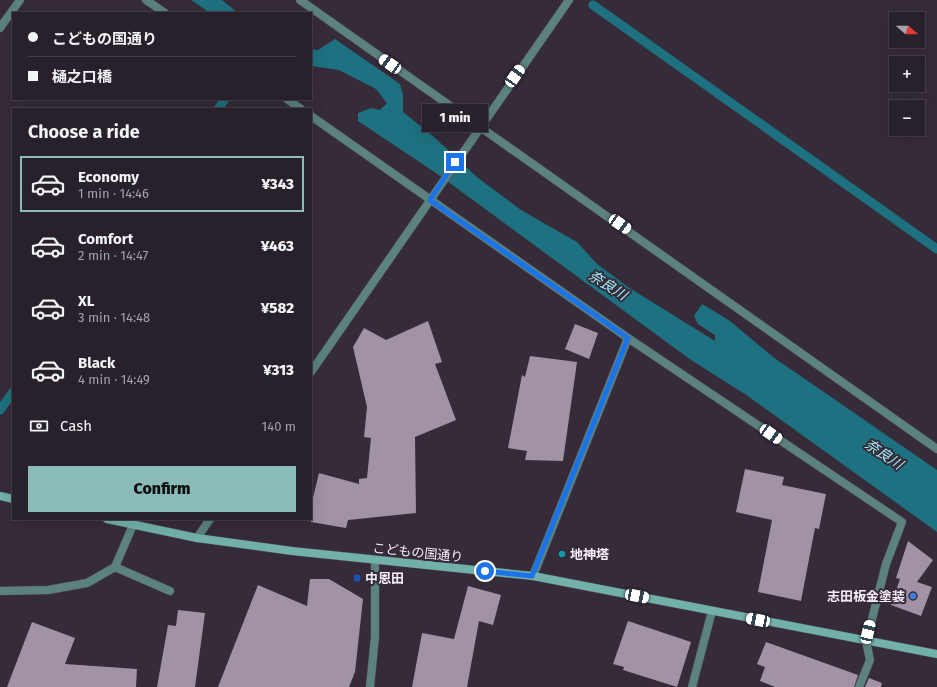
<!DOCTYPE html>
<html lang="en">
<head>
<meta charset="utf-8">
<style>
  body { margin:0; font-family:"Fira Sans","Noto Sans JP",sans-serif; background:#342d37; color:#f1f3f6; height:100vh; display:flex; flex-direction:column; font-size:15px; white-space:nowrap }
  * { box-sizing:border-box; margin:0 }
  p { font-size:13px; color:#a5a3a9 }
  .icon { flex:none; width:22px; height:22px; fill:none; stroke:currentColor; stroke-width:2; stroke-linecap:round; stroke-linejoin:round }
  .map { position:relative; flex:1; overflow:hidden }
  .side { position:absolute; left:12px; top:108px; width:300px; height:412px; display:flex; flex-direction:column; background:#28202b; border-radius:0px; box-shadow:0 4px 16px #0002,0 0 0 1px #443e47 }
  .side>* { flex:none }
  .hud { position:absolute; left:12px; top:12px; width:300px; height:88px; border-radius:0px; box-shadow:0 4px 16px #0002,0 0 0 1px #443e47; display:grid; align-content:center; height:88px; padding:0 16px; background:#28202b }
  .needle { width:26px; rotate:111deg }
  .buttons { position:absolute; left:889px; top:12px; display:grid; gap:8px }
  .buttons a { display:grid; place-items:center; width:36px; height:36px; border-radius:0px; background:#28202b; box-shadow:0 4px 16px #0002,0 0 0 1px #443e47; font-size:20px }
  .end { position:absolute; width:18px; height:18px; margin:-9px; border:5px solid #1a73e8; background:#fff; box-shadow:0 0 0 2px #fff }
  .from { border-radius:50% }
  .bubble { position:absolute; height:28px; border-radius:0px; background:#28202b; box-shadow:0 4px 16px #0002,0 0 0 1px #443e47; font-size:13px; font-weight:800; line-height:28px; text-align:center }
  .car { position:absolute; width:12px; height:24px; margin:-12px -6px; border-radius:5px; box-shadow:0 0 3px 1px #0007; background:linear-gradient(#fff 24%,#345 0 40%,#fff 0 76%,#345 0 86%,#fff 0) }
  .hud b { display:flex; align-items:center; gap:14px; height:38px; font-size:15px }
  .hud b+b { border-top:1px solid #443e47 }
  .hud i { width:10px; height:10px; background:#f1f3f6 }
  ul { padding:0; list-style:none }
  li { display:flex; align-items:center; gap:12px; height:56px; margin:0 8px 6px; padding:0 8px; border:2px solid transparent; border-radius:0px }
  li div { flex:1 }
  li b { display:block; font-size:15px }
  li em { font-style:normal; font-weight:800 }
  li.on { border-color:#8bbbb9 }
  li>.icon { width:36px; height:36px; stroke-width:1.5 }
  h2 { padding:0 16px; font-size:18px; line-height:48px }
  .pay { display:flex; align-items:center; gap:10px; height:44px; padding:0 16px; font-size:15px }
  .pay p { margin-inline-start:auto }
  .primary-button { display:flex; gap:8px; margin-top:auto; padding:8px 16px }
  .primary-button a { flex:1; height:46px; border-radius:0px; background:#8bbbb9; color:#111; font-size:16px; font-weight:800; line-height:46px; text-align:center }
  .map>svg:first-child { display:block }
</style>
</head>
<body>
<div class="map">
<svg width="937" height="687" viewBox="0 0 937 687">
  <rect width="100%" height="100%" fill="#362b39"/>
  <path fill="#1e7180" d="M191 0H222L238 13H210Z
    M335 39 400 84 403 95V112L433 136 478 178 521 210 577 242 597 264 628 287 715 341V335L698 324 694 316 702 304 730 321 773 357 937 470V532L745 394 691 360 436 173 358 121V113L371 108 380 110 387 103 376 89 339 70 311 66V49L318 50Z"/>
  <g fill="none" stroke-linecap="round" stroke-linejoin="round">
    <path stroke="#1e7180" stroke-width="9" d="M593 5 937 249
      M218 109 225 99
      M0 410 13 392"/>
  </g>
  <path fill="#a193a5" d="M428 321 442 362 435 364 456 420 415 437 416 513 348 520 346 528 311 522V506L319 473 359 484V479L367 478 371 438 364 437 367 407 353 347 364 328 386 340Z
    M575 324 598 333 589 359 565 349Z
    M530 356 577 362 563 461 525 460 527 451 508 448 522 375 525 377Z
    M745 469 784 477 782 485 826 494 819 529 815 528 801 601 758 592 772 520 736 512Z
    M908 541 933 560 917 582 932 587 921 616 891 605 900 579 896 578Z
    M310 579H329L363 599 355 672 349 687H218L258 585 307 606Z
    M468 586 501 595 493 625 479 621 467 687H412L422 633 454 639Z
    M178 610 205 613 195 687H157L168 625 176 626Z
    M628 621 691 642 677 687 623 670 624 667 613 664Z
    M32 622 75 638 65 664 137 669 136 687H7Z
    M766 642 858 675 854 687H775L760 681 765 667 757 664Z
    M869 678 882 683 881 687H865Z"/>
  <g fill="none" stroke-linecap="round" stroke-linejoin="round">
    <defs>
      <path id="service" d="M0 591 48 590 87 583 115 567"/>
      <path id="minor" d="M146 0 165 13
        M300 0 937 449
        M0 28 20 0
        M287 99 301 109
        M311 116 628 338 902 522 886 564 871 623 866 641 870 660 859 687
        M311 372 569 0
        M133 525 115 567 170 591
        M197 538 210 519
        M533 576 628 338
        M370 687 375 637V560
        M692 687 712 611"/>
      <path id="secondary" d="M0 496 13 499
        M107 519 197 538 292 551 533 576 937 654"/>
    </defs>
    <use href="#service" stroke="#514654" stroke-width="9"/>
    <use href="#minor" stroke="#514654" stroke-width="9"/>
    <use href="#secondary" stroke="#514654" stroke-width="9"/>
    <use href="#service" stroke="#5b827d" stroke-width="8"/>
    <use href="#minor" stroke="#5b827d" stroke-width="8"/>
    <use href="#secondary" stroke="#71b1a9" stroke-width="8"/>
  </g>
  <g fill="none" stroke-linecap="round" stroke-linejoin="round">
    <path stroke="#1a73e8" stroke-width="5" d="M455 162 430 200 628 338 532 576 485 571"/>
  </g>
  <circle fill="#0f9aa8" stroke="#362b39" stroke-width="1.5" cx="562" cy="554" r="4"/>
  <rect fill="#1a4fb4" stroke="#362b39" stroke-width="1.5" x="353" y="574" width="8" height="8" rx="2"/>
  <circle fill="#3f7fe0" stroke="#362b39" stroke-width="1.5" cx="913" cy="596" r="4"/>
  <g text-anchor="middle" stroke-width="4" stroke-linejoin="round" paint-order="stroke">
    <g font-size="13" fill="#f6eff9" stroke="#362b39">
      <text transform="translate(418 552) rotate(6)" y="5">こどもの国通り</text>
    </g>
    <g font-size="13" font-weight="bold" fill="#f6eff9" stroke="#362b39" text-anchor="start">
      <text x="570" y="559">地神塔</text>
      <text x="365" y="583">中恩田</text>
      <text x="905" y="601" text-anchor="end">志田板金塗装</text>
    </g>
    <g font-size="14" font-style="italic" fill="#a4efff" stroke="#362b39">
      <text transform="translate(608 285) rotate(32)" y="5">奈良川</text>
      <text transform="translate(884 454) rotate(34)" y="5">奈良川</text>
    </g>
  </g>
</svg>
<div class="buttons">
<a><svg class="needle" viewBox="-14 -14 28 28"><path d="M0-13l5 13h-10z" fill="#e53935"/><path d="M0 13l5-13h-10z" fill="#a5a3a9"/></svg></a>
<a>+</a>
<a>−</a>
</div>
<i class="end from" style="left:485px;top:571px"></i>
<i class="end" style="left:455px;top:162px"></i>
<div class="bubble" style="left:422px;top:104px;width:66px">1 min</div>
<i class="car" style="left:390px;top:64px;rotate:305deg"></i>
<i class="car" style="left:515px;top:76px;rotate:35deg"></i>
<i class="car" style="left:620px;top:224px;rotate:125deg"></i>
<i class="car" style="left:771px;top:434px;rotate:124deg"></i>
<i class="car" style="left:637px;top:596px;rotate:101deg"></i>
<i class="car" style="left:758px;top:620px;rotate:281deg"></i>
<i class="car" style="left:868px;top:632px;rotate:13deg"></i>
<div class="hud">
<b><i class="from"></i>こどもの国通り</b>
<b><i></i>樋之口橋</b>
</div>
<section class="side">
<h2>Choose a ride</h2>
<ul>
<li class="on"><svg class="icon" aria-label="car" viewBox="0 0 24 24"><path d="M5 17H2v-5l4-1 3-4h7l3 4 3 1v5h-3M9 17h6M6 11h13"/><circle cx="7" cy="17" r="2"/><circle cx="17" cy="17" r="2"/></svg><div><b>Economy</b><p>1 min · 14:46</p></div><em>¥343</em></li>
<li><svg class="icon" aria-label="car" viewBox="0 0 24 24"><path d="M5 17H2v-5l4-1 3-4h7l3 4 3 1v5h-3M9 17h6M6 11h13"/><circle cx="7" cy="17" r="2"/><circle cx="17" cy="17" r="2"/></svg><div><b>Comfort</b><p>2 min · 14:47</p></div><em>¥463</em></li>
<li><svg class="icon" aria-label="car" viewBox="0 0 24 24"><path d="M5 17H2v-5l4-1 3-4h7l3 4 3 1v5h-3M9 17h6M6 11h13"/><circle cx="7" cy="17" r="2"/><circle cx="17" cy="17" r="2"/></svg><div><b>XL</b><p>3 min · 14:48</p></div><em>¥582</em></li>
<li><svg class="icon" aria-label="car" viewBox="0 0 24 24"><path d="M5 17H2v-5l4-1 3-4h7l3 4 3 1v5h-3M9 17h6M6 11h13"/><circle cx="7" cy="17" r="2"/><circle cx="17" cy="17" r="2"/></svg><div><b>Black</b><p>4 min · 14:49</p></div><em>¥313</em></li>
</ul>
<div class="pay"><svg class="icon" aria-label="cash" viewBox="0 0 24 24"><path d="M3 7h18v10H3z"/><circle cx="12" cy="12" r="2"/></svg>Cash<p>140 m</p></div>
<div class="primary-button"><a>Confirm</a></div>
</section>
</div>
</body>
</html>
